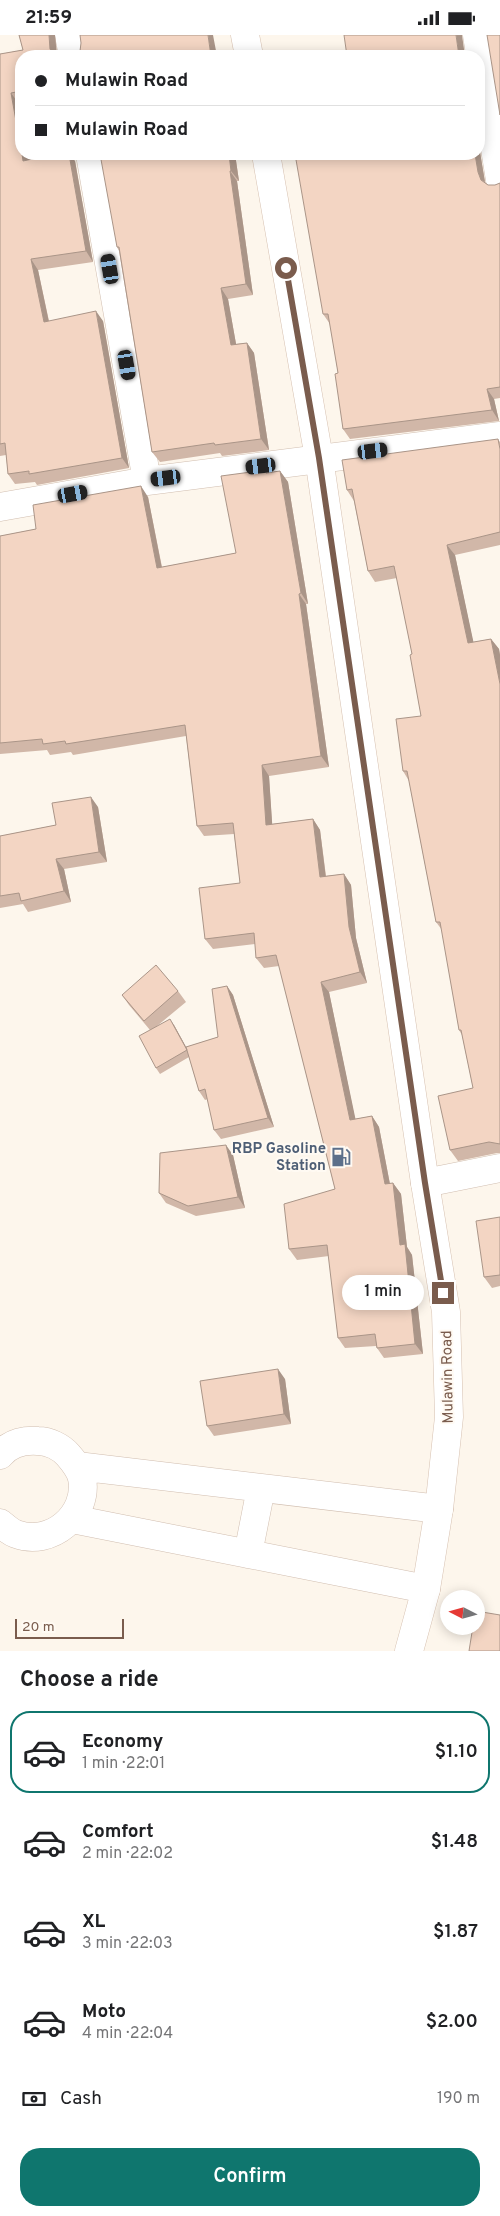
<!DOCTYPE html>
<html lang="en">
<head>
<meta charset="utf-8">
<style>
  body { margin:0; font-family:Overpass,sans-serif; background:#f2f2f2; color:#202124; height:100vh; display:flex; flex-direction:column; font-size:19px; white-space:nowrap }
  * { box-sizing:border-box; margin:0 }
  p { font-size:16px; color:#757577 }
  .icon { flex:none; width:28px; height:28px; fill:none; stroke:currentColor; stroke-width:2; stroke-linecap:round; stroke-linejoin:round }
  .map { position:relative; height:1616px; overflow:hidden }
  .panel { display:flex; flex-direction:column; background:#fff; flex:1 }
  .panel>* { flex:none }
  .guide { position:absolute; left:15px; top:15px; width:470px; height:110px; border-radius:20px; box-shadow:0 2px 12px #0003; display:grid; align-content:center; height:110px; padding:0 20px; background:#fff }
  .needle { width:32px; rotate:276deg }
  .buttons { position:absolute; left:440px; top:1555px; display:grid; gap:10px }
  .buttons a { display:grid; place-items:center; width:45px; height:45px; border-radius:50%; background:#fff; box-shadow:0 2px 12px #0003; font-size:25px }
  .scale { position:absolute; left:15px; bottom:12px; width:109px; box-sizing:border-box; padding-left:5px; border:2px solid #7a5c4d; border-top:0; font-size:14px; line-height:18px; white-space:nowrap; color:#7a5c4d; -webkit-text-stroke:4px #fffaf3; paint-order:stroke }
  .end { position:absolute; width:22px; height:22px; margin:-11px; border:6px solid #7a5c4d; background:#fff; box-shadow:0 0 0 2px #fff }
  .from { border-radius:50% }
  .bubble { position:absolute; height:35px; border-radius:18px; background:#fff; box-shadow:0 2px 12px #0003; font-size:16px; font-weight:600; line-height:35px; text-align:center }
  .car { position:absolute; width:15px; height:30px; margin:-15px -8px; border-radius:6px; box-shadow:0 0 4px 1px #0007; background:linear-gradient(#222 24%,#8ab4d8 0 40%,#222 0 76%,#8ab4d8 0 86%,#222 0) }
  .guide b { display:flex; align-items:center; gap:18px; height:48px; font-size:19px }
  .guide b+b { border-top:1px solid #e0e0e0 }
  .guide i { width:12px; height:12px; background:#202124 }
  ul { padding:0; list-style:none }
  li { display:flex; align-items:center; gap:15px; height:82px; margin:0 10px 8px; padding:0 10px; border:2px solid transparent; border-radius:20px }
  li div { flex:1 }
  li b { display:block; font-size:19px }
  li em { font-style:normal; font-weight:600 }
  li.active { border-color:#0f766e }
  li>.icon { width:45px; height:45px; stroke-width:1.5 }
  h2 { padding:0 20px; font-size:22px; line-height:60px }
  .pay { display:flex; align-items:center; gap:12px; height:55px; padding:0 20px; font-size:19px }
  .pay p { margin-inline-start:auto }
  .button { display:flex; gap:10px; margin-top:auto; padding:10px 20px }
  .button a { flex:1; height:58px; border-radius:20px; background:#0f766e; color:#fff; font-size:20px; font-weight:600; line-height:58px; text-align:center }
  .status { display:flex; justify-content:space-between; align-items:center; height:35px; padding:0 25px; background:#fff; direction:ltr }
  .status svg { height:14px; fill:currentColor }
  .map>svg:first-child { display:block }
</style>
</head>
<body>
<div class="status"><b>21:59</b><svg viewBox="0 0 49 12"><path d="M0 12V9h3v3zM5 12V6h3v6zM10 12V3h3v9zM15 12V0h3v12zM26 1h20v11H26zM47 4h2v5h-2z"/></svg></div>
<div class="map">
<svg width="500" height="1616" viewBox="0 0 500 1616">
  <rect width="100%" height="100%" fill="#fdf6ec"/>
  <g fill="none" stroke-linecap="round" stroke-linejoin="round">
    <defs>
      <path id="street" d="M69 0 73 21
        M477 0 500 145
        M90 119 147 446
        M0 472 147 446 500 401
        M425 1148 500 1133
        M0 1420C10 1408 24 1405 38 1406 49 1406 61 1412 68 1420 74 1427 80 1434 82 1443 89 1480 51 1512 16 1499 10 1497 5 1492 0 1488
        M77 1431 439 1474
        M72 1484 426 1554
        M248 1519 261 1453"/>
      <path id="secondary" d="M245 0 249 21
        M266 119 319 423 425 1148 446 1277 449 1382 439 1474 426 1554 409 1616"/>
    </defs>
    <use href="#street" stroke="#d1beb0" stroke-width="29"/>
    <use href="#secondary" stroke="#d6c0b0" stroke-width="29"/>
    <use href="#street" stroke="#fff" stroke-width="28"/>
    <use href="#secondary" stroke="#fff" stroke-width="28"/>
  </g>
  <path fill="#d1b7a8" d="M19 0H55L57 21H21V68L19 69 29 125 75 126 93 227 38 235 49 286H103L129 433 37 450 35 447 15 449 8 439 6 420 0 421V19L23 15Z
    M479 111 485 147 488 150H495L500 148V363L494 364 499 386 350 404 343 394 338 338 330 289 323 279 479 119Z
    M235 119 239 146H237L253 260 228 264 236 309 247 308 254 318 269 415 222 421 220 418 160 427 152 417 119 216 117 212Z
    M498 404 500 407V510L455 520 473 607 491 604 499 614 500 620V1118H497L458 1126 450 1115 473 1053 462 1000 459 995 442 895 436 887 409 746 403 736 421 681 412 619 397 543 375 547 368 536 354 466 347 455Z
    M280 436 288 447 308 569H306L329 732 269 741 272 789 313 784 320 795 326 841 344 839 351 850 356 903 367 948 329 957 355 1084 372 1081 379 1092 390 1149 393 1148 401 1159 407 1212 412 1220 423 1319 384 1323 377 1313 376 1311 345 1313 338 1303 329 1221 297 1225 289 1214 335 1154 279 931 264 933 256 923 255 909 213 914 205 904 240 848 234 799 204 801 197 791 186 701 73 720 71 717 50 720 47 715 0 719V501L36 494 148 462 162 532 236 518 268 438Z
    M98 772 107 827 64 834 71 867 28 877 23 869 0 873V801L56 790Z
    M227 951 233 960 274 1092 221 1104 214 1095 208 1064 205 1065 199 1056 189 1022 160 1039 156 1033 150 995 129 970 122 960 178 956 186 967 157 991 174 990 186 1012 218 1002Z
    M233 1120 245 1173 196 1181 166 1168 159 1158Z
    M500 1182V1251L492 1253 484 1242Z
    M285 1344 291 1389 214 1401 207 1391Z"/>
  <path fill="#aa9588" d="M49 0H55L57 21H54L50 14Z
    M208 0H213L217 21H211Z
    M456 0H462L465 21H459Z
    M11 58 19 69 21 84V114Z
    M479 111 485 147 481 145 478 137 475 119H479Z
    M22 119H28L31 136 23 126Z
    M69 119H70L75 126 93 227 86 216Z
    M229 119H235L239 146 231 136Z
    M230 136 237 146 253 260 246 249Z
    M31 224 38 235 51 297 44 287Z
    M221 253 228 264 238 320 231 310Z
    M96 276 103 286 129 433 122 423Z
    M247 308 254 318 269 415 261 404Z
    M487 354 494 364 499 386 492 375Z
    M280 436 288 447 308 569 301 558Z
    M141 451 148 462 164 544 157 533Z
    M447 510 455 520 476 619 468 608Z
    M299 559 306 569 329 732 321 721Z
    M491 604 499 614 500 620V649Z
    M262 730 269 741 273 801 266 790Z
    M91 762 98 772 107 827 99 817Z
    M313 784 320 795 327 852 320 842Z
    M56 824 64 834 71 867 64 856Z
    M344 839 351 850 356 903 367 948 360 937 349 892Z
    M321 947 329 957 358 1096 350 1085Z
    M227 951 233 960 274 1092 268 1083Z
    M170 984 174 990 191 1021 187 1015Z
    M372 1081 379 1092 392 1160 385 1149Z
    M226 1110 233 1120 245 1173 238 1162Z
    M393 1148 401 1159 407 1212 412 1220 423 1319 415 1309 400 1210Z
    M278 1334 285 1344 291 1389 284 1379Z"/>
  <path fill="#f3d5c3" stroke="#aa9588" d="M19 0H49L50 14 55 21H21V56L11 58 21 114V119H22L23 126 55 119H69L86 216 31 224 44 287 96 276 122 423 29 439V436L8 439 5 408 0 409V19L23 15Z
    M80 0H208L211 21H77L80 16 81 8Z
    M344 0H456L459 21H347Z
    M487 0H500V80Z
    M100 119H229L231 136H230L246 249 221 253 231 310 247 308 261 404 215 410 214 408 152 417 119 212H117Z
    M295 119H475L478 137 481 145 488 150H495L500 148V352L487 354 492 375 343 394 335 339 338 338 328 279H323Z
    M498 404 500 414V497L447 510 468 608 491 604 500 649V1109L489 1107 450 1115 438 1061 473 1053 461 995H459L440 887H436L407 736H403L396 684 421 681 410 620 412 619 394 531 368 536 352 454 347 455 342 425Z
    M266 435V438L280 436 301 558 299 559 321 721 262 730 266 790 313 784 320 842 344 839 349 892 360 937 321 947 350 1085 372 1081 385 1149 393 1148 400 1210 405 1209 415 1309 377 1313 375 1299 338 1303 327 1210 289 1214 284 1169 335 1154 276 920 256 923 254 898 205 904 199 853 240 848 233 788 197 791 185 690 66 709 65 706 43 709 42 704 0 708V501L36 494 33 470 141 451 157 533 236 518 221 441Z
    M91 762 99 817 56 824 64 856 21 866 19 858 0 861V801L56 790 52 768Z
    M156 930 178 956 144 986 122 960Z
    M227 951 268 1083 214 1095 205 1054 199 1056 186 1012 218 1002 212 954Z
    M170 984 187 1015 156 1033 139 1001Z
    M226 1110 238 1162 188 1171 159 1158 160 1118Z
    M500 1182V1240L484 1242 476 1186Z
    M278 1334 284 1379 207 1391 200 1346Z
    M476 1576 500 1580V1616H469L473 1591H476Z"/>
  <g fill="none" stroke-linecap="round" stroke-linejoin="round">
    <path stroke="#7a5c4d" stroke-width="6" d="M286 233 319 423 425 1148 443 1258"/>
  </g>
  <defs>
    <symbol id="fuel-bare" viewBox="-9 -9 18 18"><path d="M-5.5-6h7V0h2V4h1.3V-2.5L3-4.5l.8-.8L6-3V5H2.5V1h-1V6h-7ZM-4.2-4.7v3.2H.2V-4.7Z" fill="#5c6f8a" stroke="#fffaf3" stroke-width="2.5" paint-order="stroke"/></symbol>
  </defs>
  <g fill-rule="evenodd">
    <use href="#fuel-bare" x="327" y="1108" width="28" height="28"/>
  </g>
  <g text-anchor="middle" stroke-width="4" stroke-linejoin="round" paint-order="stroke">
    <g font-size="15" font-weight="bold" fill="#4e5e75" stroke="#fffaf3" text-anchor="end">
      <text x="326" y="1118">RBP Gasoline<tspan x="326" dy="17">Station</tspan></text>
    </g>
    <g font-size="15" fill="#7a5c4d" stroke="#fffaf3">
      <text transform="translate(447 1342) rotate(-91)" y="5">Mulawin Road</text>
    </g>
  </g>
</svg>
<div class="buttons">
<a><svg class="needle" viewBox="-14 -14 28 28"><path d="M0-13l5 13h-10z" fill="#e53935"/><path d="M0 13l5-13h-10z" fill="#757577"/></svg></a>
</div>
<div class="scale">20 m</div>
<i class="end from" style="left:286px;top:233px"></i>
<i class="end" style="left:443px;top:1258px"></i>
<div class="bubble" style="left:342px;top:1240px;width:82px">1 min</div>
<i class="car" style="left:110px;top:234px;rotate:350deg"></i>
<i class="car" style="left:127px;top:330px;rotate:170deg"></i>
<i class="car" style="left:373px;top:416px;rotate:83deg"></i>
<i class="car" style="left:261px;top:431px;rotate:263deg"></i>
<i class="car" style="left:166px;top:443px;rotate:263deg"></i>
<i class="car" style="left:73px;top:459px;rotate:80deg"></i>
<div class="guide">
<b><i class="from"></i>Mulawin Road</b>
<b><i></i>Mulawin Road</b>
</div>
</div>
<section class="panel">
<h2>Choose a ride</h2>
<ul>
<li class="active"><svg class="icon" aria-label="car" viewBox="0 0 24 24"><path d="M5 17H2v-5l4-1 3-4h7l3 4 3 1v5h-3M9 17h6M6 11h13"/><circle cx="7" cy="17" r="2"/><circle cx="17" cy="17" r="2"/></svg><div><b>Economy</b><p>1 min · 22:01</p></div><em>$1.10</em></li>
<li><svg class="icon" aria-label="car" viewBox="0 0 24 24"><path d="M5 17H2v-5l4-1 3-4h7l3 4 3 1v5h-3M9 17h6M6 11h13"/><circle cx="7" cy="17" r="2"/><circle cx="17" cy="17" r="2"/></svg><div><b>Comfort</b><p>2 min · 22:02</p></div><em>$1.48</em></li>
<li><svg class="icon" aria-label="car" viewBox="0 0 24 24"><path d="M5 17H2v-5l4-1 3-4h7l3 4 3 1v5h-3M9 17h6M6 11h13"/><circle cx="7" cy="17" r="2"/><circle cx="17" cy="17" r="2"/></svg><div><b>XL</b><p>3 min · 22:03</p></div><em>$1.87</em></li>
<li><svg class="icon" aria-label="car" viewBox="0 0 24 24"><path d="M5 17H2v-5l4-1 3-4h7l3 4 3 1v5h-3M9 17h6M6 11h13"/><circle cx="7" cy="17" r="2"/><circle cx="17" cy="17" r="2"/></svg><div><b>Moto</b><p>4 min · 22:04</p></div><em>$2.00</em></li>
</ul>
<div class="pay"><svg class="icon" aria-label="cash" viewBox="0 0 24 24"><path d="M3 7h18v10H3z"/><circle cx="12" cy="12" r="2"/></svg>Cash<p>190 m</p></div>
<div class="button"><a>Confirm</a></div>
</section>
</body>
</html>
